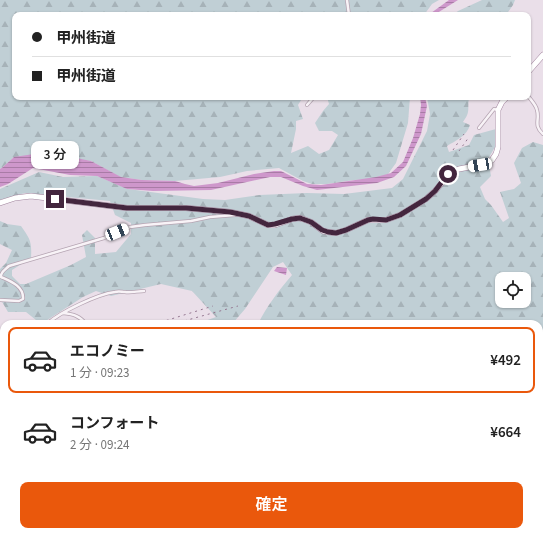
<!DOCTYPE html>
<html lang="ja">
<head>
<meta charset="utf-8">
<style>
  body { margin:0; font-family:"Source Sans 3","Noto Sans JP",sans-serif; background:#f6f6f6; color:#222; height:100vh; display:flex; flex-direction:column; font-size:15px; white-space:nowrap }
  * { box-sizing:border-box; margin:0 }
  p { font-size:13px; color:#767676 }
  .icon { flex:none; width:22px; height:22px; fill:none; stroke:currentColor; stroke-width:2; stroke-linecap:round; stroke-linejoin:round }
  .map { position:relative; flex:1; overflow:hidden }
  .side { position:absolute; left:0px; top:320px; width:543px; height:216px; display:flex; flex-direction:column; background:#fff; border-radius:12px 12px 0 0; box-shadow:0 1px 3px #0004 }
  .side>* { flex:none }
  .banner { position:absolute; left:12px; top:12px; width:519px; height:88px; border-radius:8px; box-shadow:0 1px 3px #0004; display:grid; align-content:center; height:88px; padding:0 20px; background:#fff }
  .fabs { position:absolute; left:495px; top:272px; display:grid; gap:8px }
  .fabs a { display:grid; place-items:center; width:36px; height:36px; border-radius:8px; background:#fff; box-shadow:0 1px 3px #0004; font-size:20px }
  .end { position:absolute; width:18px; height:18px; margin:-9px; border:5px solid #43263e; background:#fff; box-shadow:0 0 0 2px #fff }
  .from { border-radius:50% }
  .bubble { position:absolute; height:28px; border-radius:8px; background:#fff; box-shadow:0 1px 3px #0004; font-size:13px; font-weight:600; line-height:28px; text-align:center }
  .car { position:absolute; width:12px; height:24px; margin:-12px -6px; border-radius:5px; box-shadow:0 0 3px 1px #0007; background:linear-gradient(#fff 24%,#345 0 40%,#fff 0 76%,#345 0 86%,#fff 0) }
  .banner b { display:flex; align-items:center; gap:14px; height:38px; font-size:15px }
  .banner b+b { border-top:1px solid #e0e0e0 }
  .banner i { width:10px; height:10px; background:#222 }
  ul { padding:7px 0 0; list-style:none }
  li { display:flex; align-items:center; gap:12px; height:66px; margin:0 8px 6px; padding:0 12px; border:2px solid transparent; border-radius:8px }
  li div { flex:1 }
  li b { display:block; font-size:15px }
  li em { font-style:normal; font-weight:600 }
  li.active { border-color:#ea580c }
  li>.icon { width:36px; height:36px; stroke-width:1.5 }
  .primary-button { display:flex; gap:8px; margin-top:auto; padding:8px 20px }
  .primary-button a { flex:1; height:46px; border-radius:8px; background:#ea580c; color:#fff; font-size:16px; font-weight:600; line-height:46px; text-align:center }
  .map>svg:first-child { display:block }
</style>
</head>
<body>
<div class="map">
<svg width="543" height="536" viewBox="0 0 543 536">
  <defs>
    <pattern id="forest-firs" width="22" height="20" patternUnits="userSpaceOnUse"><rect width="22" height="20" fill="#c0cfd5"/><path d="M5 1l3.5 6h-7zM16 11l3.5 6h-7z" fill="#a6b2b8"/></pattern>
    <pattern id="water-rules" width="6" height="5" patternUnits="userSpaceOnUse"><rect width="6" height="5" fill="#ce97cb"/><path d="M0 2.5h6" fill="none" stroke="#a97ba6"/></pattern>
  </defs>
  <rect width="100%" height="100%" fill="#eadfe9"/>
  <path fill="#dccdda" d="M341 532H524L525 536H342Z"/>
  <path fill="url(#forest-firs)" fill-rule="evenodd" d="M0 0H439L432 4 424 15H15V97H303L298 105 303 119 296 121V129L291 153 308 146 319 154 329 150 338 135 332 131H319L315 123 323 111 329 104 327 97H410L408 123 396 163 388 174 376 179 354 180 327 184H312L303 181 279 168 247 171 220 177 175 181 142 180 120 177 91 161 14 157 3 167 0 169Z
    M482 0H515L513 5 506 15H453L458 11Z
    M427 97H468L469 98C467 110 471 111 463 122L470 125C467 136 455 141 447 146L449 152 469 145 474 135 496 129 495 147 488 159 491 176 480 187 485 199 491 205 503 222 509 218 500 192 514 189 521 183 514 163 522 148 533 142 543 145V353H539V324H258C267 306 279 290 292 275L283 262 273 267 245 309 233 323 229 324H196L216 317 192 291 161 284 111 296 96 291 83 297 41 324 26 312H8L1 300 0 299V269L6 263 12 250 0 244V221L7 224 21 226C30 239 32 241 31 258L12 270V276L20 284H26L71 265 86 257 82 235 87 230 95 238V254L116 252 131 234V223L115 215 110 201 25 193 0 200V189L39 172 63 177 97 176 128 189 203 199 225 200 259 195 307 193 344 194 392 188 403 179 427 131 430 114ZM502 279H524V301H502Z
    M539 472 543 482V536H526L523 532H539Z"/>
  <path fill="url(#water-rules)" d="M449 0H458L434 15H430L431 13Z
    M420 97H425L427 106 421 134 406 166 394 177 377 183 317 190 303 186 281 177H270L211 190 153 191 127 189 97 176 70 175 33 168 8 184 0 187V169L3 167 14 157 47 152 91 161 121 177 142 180 175 181 185 184 194 186 218 183 254 174 274 171H281L307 184 321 185 376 177 391 173 403 162 413 138 420 114 421 105Z
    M277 267 287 268 286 275 274 271Z
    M4 529V532H28L16 535H0V530Z"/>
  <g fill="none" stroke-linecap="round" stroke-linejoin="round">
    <path stroke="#ce97cb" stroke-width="1" d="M539 424 543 425"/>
    <defs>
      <path id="street" d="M347 0 349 15
        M528 96C531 100 536 105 537 110 540 120 533 125 543 134
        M307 105 314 97
        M479 128 494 109 498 110
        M0 300 19 301 23 299C24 286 10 281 1 277 0 272 6 269 9 266L104 238 130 227 145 225 191 221 210 217 235 215
        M63 313C73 314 80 316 86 324
        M47 324C60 312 98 294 115 292 119 291 122 292 125 292 131 293 138 291 144 291
        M0 338 4 339
        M539 403 543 406
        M215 532V536
        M313 532 315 536
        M414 532 421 534
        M446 532 449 533 451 532
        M496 532 498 536
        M87 534 100 536
        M109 536 122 532
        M141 536V532
        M343 536 349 532"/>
      <path id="highway" d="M528 72 543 55
        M0 203 15 198 31 196 127 208H186L230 212 249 216 268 225H275L292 219 299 218 303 219 311 222 323 231 328 232 336 233 346 230 368 220H386L400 215 426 199 435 191 451 172 459 169 485 164 492 160 496 154 498 147V110L502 102 507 97
        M0 455 4 463
        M41 532 45 536"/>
    </defs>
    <use href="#street" stroke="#b5a4b2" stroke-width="4"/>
    <use href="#highway" stroke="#a2859e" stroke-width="6"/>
    <use href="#street" stroke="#f8f3f7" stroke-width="2.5"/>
    <path stroke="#fff" stroke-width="4" d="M0 485 4 483
      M320 532 322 536"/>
    <use href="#highway" stroke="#fff" stroke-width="5"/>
    <path stroke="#957791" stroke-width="1" stroke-dasharray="2 4" stroke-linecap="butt" d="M453 150 464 134
      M459 151 469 137
      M155 324 213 306
      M173 324 238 306
      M0 366 4 365"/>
  </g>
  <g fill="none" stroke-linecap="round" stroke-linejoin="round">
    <path stroke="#43263e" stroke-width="5" d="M55 199 127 208H186L230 212 249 216 268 225 275 224 292 219 300 218 311 222 322 230 328 232 336 233 346 230 368 220 373 219 386 220 400 215 426 199 435 191 448 174"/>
  </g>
</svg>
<div class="fabs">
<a><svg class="icon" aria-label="locate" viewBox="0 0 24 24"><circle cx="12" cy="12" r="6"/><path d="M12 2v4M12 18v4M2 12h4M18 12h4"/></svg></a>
</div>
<i class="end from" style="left:448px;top:174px"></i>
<i class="end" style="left:55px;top:199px"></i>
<div class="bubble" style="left:31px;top:141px;width:48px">3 分</div>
<i class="car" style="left:480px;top:165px;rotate:260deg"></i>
<i class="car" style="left:117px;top:232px;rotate:68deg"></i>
<div class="banner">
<b><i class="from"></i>甲州街道</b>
<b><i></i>甲州街道</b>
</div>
<section class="side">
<ul>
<li class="active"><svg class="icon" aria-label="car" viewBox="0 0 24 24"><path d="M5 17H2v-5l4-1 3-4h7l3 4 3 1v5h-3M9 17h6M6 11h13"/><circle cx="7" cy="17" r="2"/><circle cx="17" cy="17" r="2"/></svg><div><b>エコノミー</b><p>1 分 · 09:23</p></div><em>¥492</em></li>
<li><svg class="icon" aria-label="car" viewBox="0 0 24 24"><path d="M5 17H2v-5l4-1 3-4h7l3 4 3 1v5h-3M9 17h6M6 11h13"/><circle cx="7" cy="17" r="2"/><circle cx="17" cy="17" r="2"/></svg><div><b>コンフォート</b><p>2 分 · 09:24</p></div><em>¥664</em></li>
</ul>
<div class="primary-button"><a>確定</a></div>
</section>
</div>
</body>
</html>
